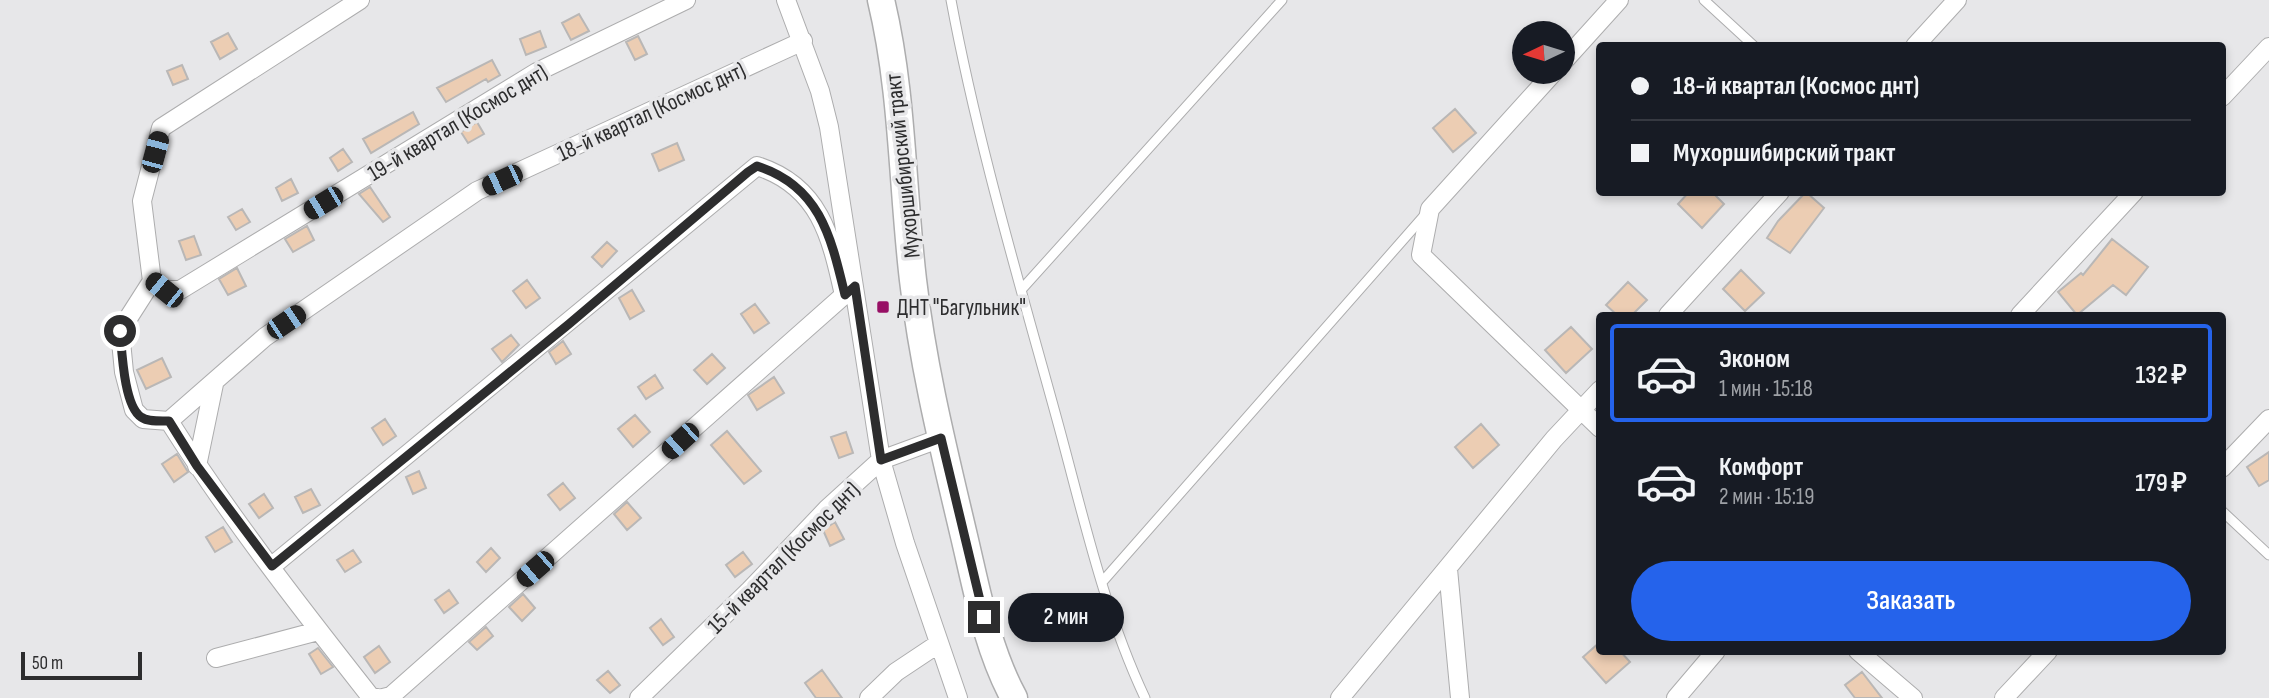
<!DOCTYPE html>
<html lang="ru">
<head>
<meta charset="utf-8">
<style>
  body { margin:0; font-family:"Sofia Sans Condensed",sans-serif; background:#242831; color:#f1f3f6; height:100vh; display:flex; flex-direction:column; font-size:26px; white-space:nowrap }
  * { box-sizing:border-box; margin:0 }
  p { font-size:23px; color:#9ea1a6 }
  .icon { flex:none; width:38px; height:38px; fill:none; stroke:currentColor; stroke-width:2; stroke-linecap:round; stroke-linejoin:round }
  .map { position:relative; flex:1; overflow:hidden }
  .side { position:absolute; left:1596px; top:312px; width:630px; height:343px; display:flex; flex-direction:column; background:#171b24; border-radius:7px; box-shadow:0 4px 10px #0003 }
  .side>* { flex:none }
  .guide { position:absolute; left:1596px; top:42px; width:630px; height:154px; border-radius:7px; box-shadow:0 4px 10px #0003; display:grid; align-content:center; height:154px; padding:0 35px; background:#171b24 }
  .needle { width:46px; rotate:266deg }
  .tools { position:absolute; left:1512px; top:21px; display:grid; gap:14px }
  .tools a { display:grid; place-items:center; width:63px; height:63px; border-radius:50%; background:#171b24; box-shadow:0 4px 10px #0003; font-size:35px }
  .scale { position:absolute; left:21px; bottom:18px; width:121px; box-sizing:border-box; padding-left:7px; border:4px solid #2d2d2e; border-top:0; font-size:19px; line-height:24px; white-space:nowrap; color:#2d2d2e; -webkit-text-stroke:5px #e7e7e9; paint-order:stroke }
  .end { position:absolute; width:32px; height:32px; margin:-16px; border:9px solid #2d2d2e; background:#fff; box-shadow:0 0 0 4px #fff }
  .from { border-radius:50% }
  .bubble { position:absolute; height:49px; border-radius:24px; background:#171b24; box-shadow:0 4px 10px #0003; font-size:23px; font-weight:600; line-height:49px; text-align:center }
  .car { position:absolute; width:21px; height:42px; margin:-21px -10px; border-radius:9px; box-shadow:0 0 5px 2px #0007; background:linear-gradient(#222 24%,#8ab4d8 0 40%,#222 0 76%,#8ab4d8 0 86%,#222 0) }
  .guide b { display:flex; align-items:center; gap:24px; height:66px; font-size:26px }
  .guide b+b { border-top:2px solid #363941 }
  .guide i { width:18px; height:18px; background:#f1f3f6 }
  ul { padding:12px 0 0; list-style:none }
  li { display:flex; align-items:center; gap:21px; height:98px; margin:0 14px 10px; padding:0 21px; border:4px solid transparent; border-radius:7px }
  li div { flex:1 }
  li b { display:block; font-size:26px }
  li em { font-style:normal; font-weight:600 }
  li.selected { border-color:#2563eb }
  li>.icon { width:63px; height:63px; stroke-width:1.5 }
  .cta { display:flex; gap:14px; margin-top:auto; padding:14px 35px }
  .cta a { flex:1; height:80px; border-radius:42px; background:#2563eb; color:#fff; font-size:28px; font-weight:600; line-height:80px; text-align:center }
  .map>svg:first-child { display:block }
</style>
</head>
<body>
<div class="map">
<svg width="2269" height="698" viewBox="0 0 2269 698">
  <rect width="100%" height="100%" fill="#e7e7e9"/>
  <path fill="#eccdb3" stroke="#b9b7b6" stroke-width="2" d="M579 14 589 31 571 40 562 23Z
    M540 31 546 47 526 55 520 39Z
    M228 33 237 49 220 59 211 42Z
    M638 36 647 54 635 60 626 42Z
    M492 60 500 75 488 82 486 79 446 102 437 88Z
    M182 65 188 79 173 85 167 71Z
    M1455 109 1476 133 1453 152 1433 128Z
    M413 112 419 124 371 153 363 139Z
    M477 122 484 134 468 143 461 132Z
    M677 143 684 160 659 171 652 154Z
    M343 149 352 162 338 171 330 158Z
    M291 179 298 193 282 201 276 188Z
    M370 187 390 217 383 222 359 194Z
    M1689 192H1712L1724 204 1702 228 1678 204Z
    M1806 192 1824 208 1790 253 1767 238 1778 221Z
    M242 209 250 222 236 230 228 217Z
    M307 226 314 240 293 252 285 239Z
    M194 236 201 255 186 260 179 241Z
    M2112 239 2148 267 2126 295 2113 285 2077 315 2058 292 2081 273 2083 275Z
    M607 242 617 251 602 267 592 257Z
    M237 268 246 286 228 295 219 279Z
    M1741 270 1764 293 1745 311 1723 289Z
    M527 280 540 298 526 308 513 291Z
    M1628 282 1647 300 1632 315H1617L1606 305Z
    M632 290 644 311 630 319 619 298Z
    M755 304 769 323 754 333 741 314Z
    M1571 327 1592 349 1566 373 1545 350Z
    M511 335 519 345 502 362 492 349Z
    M563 341 571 354 556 364 549 352Z
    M712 354 725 368 707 384 694 370Z
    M162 358 171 377 146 389 137 370Z
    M655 375 663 388 646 399 638 387Z
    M774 377 784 393 757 410 748 395Z
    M635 415 650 432 633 447 618 429Z
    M385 419 396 436 383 445 372 428Z
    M1481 424 1499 445 1473 468 1455 447Z
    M727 431 761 471 744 484 711 445Z
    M846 432 853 453 839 458 831 437Z
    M2269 452V480L2259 486 2247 467Z
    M177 454 188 472 174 482 162 464Z
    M419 471 426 488 413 494 406 477Z
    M563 483 575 498 560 510 548 495Z
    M311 489 320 505 303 513 295 497Z
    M264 494 273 508 259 518 249 504Z
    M627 502 641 518 627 530 614 514Z
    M835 522 844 539 830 546 823 530Z
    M223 527 232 542 215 552 206 537Z
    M491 548 500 558 486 572 477 562Z
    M353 550 361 562 345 572 337 560Z
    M743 552 752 564 735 577 726 565Z
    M449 590 458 603 444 613 435 600Z
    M523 594 535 608 522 621 509 607Z
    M661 619 674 637 663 645 650 628Z
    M486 627 493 636 477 650 469 642Z
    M1600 642V651H1620L1630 662 1606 683 1583 657Z
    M379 646 390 662 375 673 364 657Z
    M318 648 333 667 321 674 309 654Z
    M822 670 842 698H816L805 683Z
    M608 671 620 685 610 693 597 680Z
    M1862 672 1882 698H1855L1845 685Z"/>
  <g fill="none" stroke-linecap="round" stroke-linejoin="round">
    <defs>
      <path id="service" d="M951 0C977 140 1018 278 1056 416 1082 510 1103 609 1145 698
        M1704 0 1754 46
        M1021 290 1282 0
        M2222 511 2269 555
        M1103 581 1424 216"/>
      <path id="minor" d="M360 0 161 128 142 201 152 281 164 290H180L537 72 686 0
        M786 0 820 91 829 127 881 460 905 543 958 698
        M1915 46 1957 0
        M1563 62 1619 0
        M1554 72 1430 209 1421 255 1600 428
        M2222 97 2269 47
        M152 281 120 331 124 372 134 410 143 419 169 421 265 337 477 191 803 41
        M1668 315 1780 192
        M2020 315 2134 192
        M169 421C229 516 300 607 370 696L377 698
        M197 466 214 384
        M2222 468 2269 419
        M272 566 757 166C820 186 831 237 844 295
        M1448 569 1460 698
        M1858 651 1913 698
        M216 658 318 631
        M383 698 391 696 851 289
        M639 698 750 590 827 509 881 460 941 438
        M869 698 896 672 938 644
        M1340 698 1554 439 1600 390
        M1676 698 1716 651
        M2004 698 2048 651"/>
      <path id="primary" d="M881 0C903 91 902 187 913 280 923 367 944 451 964 536 977 591 987 648 1014 698"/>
    </defs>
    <use href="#service" stroke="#adadae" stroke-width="11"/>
    <use href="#minor" stroke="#adadae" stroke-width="20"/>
    <use href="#primary" stroke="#adadae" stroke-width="29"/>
    <use href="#service" stroke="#fff" stroke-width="9"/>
    <use href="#minor" stroke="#fff" stroke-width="18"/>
    <use href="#primary" stroke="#fff" stroke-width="26"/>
  </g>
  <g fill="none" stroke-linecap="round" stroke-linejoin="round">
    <path stroke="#2d2d2e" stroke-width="9" d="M120 331C122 352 124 406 141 417 148 422 160 421 169 421L197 466 272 566 569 324 748 172 757 166C820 186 831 237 845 295L855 286 881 460 941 438 984 617"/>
  </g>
  <rect fill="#971065" stroke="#e7e7e9" stroke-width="2.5" x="876" y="300" width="14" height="14" rx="3.5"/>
  <g text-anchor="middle" stroke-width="7" stroke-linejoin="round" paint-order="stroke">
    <g font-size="23" fill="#2d2d2e" stroke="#e7e7e9">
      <text transform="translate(651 111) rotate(-25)" y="8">18-й квартал (Космос днт)</text>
      <text transform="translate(457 122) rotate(-31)" y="8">19-й квартал (Космос днт)</text>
      <text transform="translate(902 166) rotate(-96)" y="8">Мухоршибирский тракт</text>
      <text transform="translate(783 557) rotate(-45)" y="8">15-й квартал (Космос днт)</text>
    </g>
    <g font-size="23" fill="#2d2d2e" stroke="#e7e7e9" text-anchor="start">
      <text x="897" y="315">ДНТ "Багульник"</text>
    </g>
  </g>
</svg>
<div class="tools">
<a><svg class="needle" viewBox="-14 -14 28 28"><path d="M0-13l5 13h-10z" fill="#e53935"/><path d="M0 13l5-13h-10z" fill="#9ea1a6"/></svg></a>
</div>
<div class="scale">50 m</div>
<i class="end from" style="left:120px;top:331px"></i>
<i class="end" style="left:984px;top:617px"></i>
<div class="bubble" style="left:1008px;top:593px;width:116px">2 мин</div>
<i class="car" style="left:155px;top:152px;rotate:15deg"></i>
<i class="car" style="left:502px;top:180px;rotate:245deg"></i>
<i class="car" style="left:323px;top:203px;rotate:239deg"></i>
<i class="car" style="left:164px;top:290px;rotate:309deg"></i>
<i class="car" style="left:286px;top:322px;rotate:56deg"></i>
<i class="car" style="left:680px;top:441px;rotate:228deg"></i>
<i class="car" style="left:535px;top:569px;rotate:229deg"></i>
<div class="guide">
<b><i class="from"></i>18-й квартал (Космос днт)</b>
<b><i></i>Мухоршибирский тракт</b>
</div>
<section class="side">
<ul>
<li class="selected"><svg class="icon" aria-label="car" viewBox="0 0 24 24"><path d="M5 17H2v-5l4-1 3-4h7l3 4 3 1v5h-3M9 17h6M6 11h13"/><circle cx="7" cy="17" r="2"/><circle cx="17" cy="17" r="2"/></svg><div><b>Эконом</b><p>1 мин · 15:18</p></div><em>132 ₽</em></li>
<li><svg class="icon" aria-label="car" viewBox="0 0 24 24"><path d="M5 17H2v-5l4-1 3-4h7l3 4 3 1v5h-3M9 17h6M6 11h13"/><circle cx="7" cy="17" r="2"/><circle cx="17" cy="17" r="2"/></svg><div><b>Комфорт</b><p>2 мин · 15:19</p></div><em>179 ₽</em></li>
</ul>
<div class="cta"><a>Заказать</a></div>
</section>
</div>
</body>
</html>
